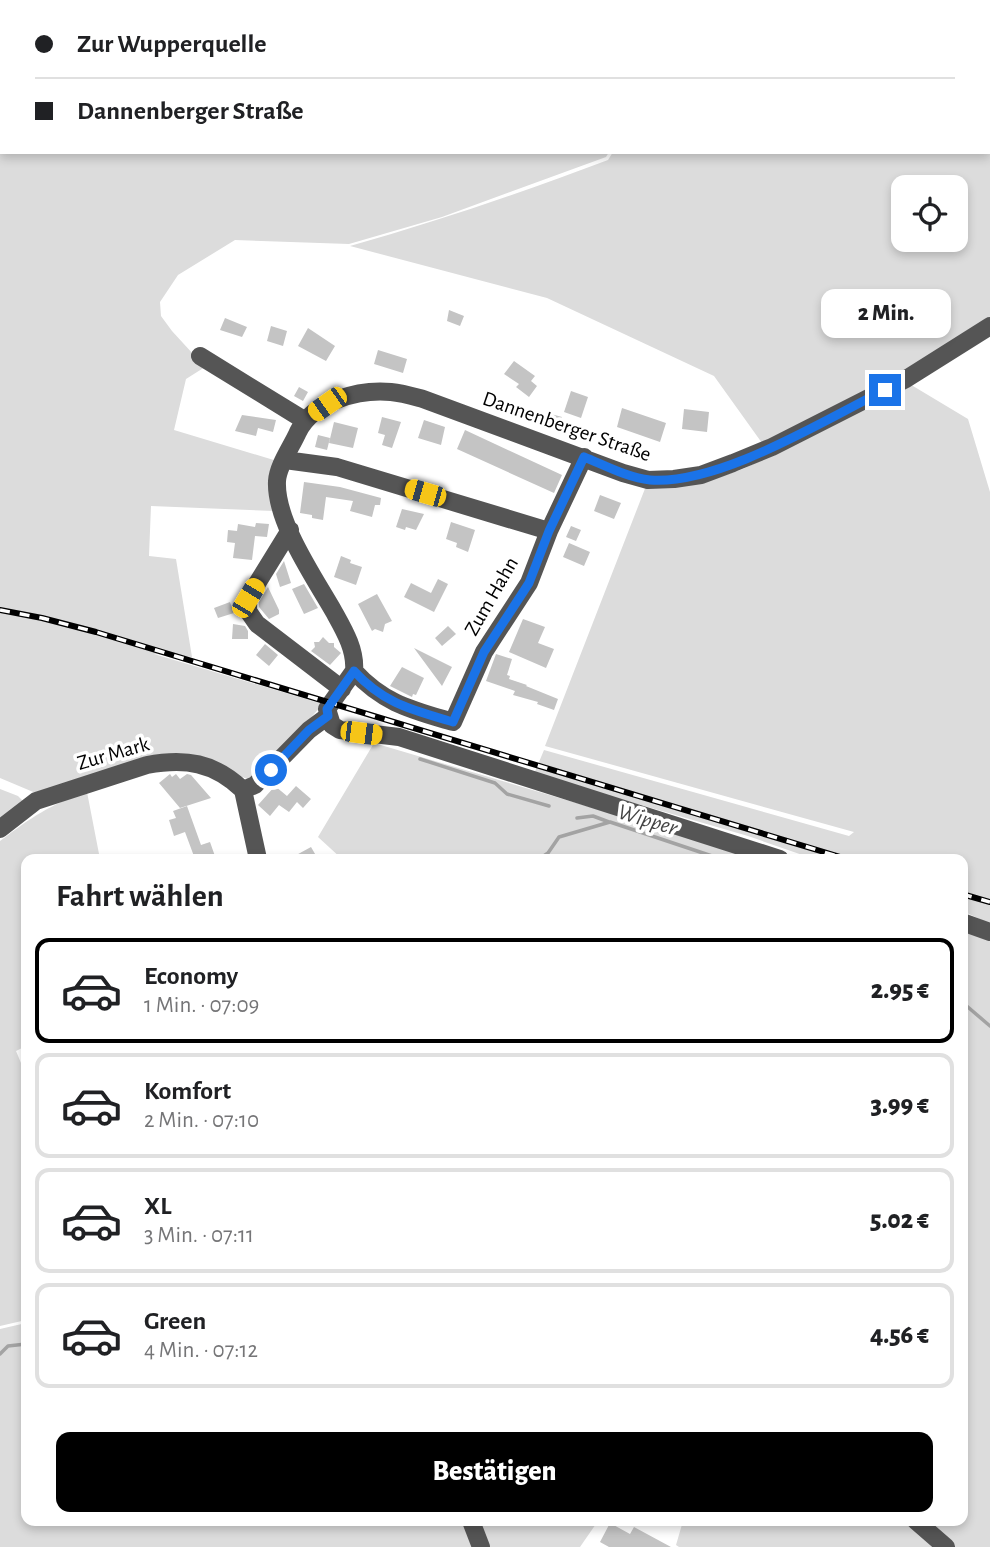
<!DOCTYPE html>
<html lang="de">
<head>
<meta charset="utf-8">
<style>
  body { margin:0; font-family:"Alegreya Sans",sans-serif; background:#f6f6f6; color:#202124; height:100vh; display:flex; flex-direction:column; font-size:26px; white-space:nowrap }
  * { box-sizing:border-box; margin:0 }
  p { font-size:23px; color:#757577 }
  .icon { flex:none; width:38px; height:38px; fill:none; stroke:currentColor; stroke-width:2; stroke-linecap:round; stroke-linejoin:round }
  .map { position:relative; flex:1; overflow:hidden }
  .details { position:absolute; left:21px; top:854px; width:947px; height:672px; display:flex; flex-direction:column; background:#fff; border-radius:14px; box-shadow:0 4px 10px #0003 }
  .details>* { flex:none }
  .top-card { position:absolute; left:0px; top:0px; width:990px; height:154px; box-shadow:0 4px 10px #0003; display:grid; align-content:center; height:154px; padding:0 35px; background:#fff }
  .fabs { position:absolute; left:891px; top:175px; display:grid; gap:14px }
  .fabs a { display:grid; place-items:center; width:77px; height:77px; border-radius:14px; background:#fff; box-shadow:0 4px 10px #0003; font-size:35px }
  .end { position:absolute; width:32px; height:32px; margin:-16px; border:9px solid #1a73e8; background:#fff; box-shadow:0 0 0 4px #fff }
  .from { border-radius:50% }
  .bubble { position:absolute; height:49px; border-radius:14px; background:#fff; box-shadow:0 4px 10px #0003; font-size:23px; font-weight:800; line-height:49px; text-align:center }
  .car { position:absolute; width:21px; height:42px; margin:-21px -10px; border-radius:9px; box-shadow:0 0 5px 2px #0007; background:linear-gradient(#f5c518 24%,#345 0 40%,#f5c518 0 76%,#345 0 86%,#f5c518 0) }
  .top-card b { display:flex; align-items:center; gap:24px; height:66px; font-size:26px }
  .top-card b+b { border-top:2px solid #e0e0e0 }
  .top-card i { width:18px; height:18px; background:#202124 }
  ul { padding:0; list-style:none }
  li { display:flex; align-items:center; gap:21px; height:105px; margin:0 14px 10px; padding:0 21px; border:4px solid #e0e0e0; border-radius:14px }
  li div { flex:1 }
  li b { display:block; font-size:26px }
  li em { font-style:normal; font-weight:800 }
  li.current { border-color:#000 }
  li>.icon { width:63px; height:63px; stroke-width:1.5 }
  h2 { padding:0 35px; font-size:32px; line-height:84px }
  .primary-button { display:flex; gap:14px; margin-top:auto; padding:14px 35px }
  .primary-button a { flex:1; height:80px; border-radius:14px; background:#000; color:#fff; font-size:28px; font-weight:800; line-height:80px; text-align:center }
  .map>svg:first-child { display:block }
</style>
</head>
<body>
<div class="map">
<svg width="990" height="1547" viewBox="0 0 990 1547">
  <rect width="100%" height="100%" fill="#fff"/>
  <path fill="#dcdcdc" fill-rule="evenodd" d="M0 0H704L2 2 1 144Z
    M709 0H990V323L902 374 762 443 714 376 547 298 350 246C438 221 523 192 608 160L613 152H989V2H708ZM903 187H956V240H903Z
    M0 145 2 152H609L606 157 442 217 349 244 235 240 178 275 160 302 161 316 172 331 205 367 186 379 174 430 277 461 274 511 151 506 149 556 176 559 192 657 154 654 323 704 256 779 250 780 194 758 38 794 0 778Z
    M908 383 968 419 990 492V924L963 911 962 859H814L748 836 534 774 544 750 849 836 854 832 545 746 646 486 708 481 743 469 828 428Z
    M374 743 766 859H342L318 837Z
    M0 789 18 796 25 803 0 821Z
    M87 792 100 859H26V1046L16 1051 26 1075V1320L0 1326V841C32 817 49 805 87 792Z
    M963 926 990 935V1547H949L919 1521H962Z
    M26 1323V1521H468L479 1547H0V1329Z
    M474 1521H598L580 1547H484Z
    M683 1521H912L941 1547H679L676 1545Z"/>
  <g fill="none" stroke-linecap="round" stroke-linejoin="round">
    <path stroke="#a3a3a3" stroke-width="3.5" d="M420 759 495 783 507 794 549 806
      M577 818 593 816 609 822
      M539 859 548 853 559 837 610 822 712 856 714 859
      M962 1002 990 1026
      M0 1354 8 1346 26 1344"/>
  </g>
  <path fill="#c4c4c4" d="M449 310 464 316 460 326 447 321Z
    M225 318 247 327 242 337 220 330Z
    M271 326 287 331 283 346 267 341Z
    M308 328 335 346 326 361 298 346Z
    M378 350 407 359 403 373 374 364Z
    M514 361 535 376 531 381 537 386 529 397 516 387 519 384 504 374Z
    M299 387 308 392 303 401 294 396Z
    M571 391 588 397 581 418 564 412Z
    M622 408 666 423 660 442 617 427Z
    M684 409 709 412 707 432 682 429Z
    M551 414 562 417 558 428 546 424Z
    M242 415 276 420 273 432 258 428 256 436 235 431Z
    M382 417 401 422 392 448 382 445 385 435 378 433Z
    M424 420 445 427 441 445 418 438Z
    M334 422 358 428 353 448 329 443Z
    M465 430 562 475 554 493 457 449Z
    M318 435 330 438 327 450 315 447Z
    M304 482 340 487 381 498 380 505H375L372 517 350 511 353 501 326 497 323 520 312 518V515L300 513Z
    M600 495 621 503 614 519 594 511Z
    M402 509 424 514 416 530 406 527 405 530 396 527Z
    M451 522 475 530 468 552 456 547 457 543 446 539Z
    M256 523 269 524 267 537 255 536 252 560 233 558 235 543 227 542 228 530 237 531 238 524 255 527Z
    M571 526 581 530 576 541 566 537Z
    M569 543 590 552 584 566 563 557Z
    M341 556 351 560 350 563 362 567 356 585 334 577Z
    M284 561 291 583 280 587 276 574Z
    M438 579 448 584 434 612 404 597 411 583 431 593Z
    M304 584 318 608 304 614 292 589Z
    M268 587 279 610V614L269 619 259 607V602Z
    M377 594 392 621 385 624 383 632 375 629 372 631 358 604Z
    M230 602 234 613 218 618 214 608Z
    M523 619 545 627 538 643 554 649 546 668 509 652Z
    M233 624 245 626 248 631V639H232Z
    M448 626 456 634 442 646 435 638Z
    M323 637 329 643H334V647L341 653 330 665 311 651 315 647 314 642H319Z
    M265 644 278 655 269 666 256 655Z
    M414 648 452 667 442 686Z
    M496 654 512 659 507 675 510 676 509 679 527 685 526 686 558 699 554 710 537 704 538 702 513 695 515 691 486 681Z
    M402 667 424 678 416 695 413 694 412 697 390 686Z
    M170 774 172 777 176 774 180 779 187 774 191 775 211 798 180 808 159 783Z
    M275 786 287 796 296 786 311 799 303 808 297 802 289 812 279 805 270 816 258 805Z
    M187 806 201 845 210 842 216 859H195L185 832 174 836 169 820 176 818 173 811Z
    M311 847 318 859H289Z
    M610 1523 630 1534 634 1527 671 1547H609L600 1542Z"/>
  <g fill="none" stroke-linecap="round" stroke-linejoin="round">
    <path stroke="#555" stroke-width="18" d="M200 356 304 420
      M285 460 337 467 549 531
      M290 530 248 598V611L257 624 342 689
      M354 671C356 650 344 630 334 612 314 577 275 521 277 481 278 465 292 446 298 432 313 401 359 389 391 392 402 393 412 396 423 399L623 473 648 480 674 479 701 475 733 463 772 447 906 379 990 326
      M354 671 327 709 332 725 340 730 399 737 780 859
      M354 671C384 704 413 710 453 722L484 652 529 583 549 531 584 457
      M243 790 255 785 309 730 328 716
      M243 790 258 859
      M0 829 36 801 147 765C185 758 214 762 243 790
      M962 922 990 932
      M471 1521 481 1547
      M916 1521 946 1547"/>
    <defs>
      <path id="rail" d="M0 610 42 618 96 632 847 859
        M962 894 990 902"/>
    </defs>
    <use href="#rail" stroke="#000" stroke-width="6"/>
    <use href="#rail" stroke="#fff" stroke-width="3.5" stroke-dasharray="10" stroke-linecap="butt"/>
  </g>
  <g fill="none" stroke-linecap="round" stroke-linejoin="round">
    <path stroke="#1a73e8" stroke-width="9" d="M271 770 309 730 328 716 327 709 354 671C384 704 413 710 453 722L484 652 529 583 549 531 584 457C604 465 628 478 650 480 720 485 822 421 885 390"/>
  </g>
  <g text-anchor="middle" stroke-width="7" stroke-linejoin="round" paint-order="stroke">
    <g font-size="21" fill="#000" stroke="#fff">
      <text transform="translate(567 426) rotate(19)" y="7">Dannenberger Straße</text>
      <text transform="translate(491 596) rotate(-60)" y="7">Zum Hahn</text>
      <text transform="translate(113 753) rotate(-16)" y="7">Zur Mark</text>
    </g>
    <g font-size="23" font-style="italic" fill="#444" stroke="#fff">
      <text transform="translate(648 819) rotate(17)" y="8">Wipper</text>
    </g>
  </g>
</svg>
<div class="fabs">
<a><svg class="icon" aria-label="locate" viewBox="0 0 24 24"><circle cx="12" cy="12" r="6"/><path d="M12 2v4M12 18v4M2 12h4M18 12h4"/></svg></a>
</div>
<i class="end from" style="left:271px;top:770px"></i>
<i class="end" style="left:885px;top:390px"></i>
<div class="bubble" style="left:821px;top:289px;width:130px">2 Min.</div>
<i class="car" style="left:327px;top:404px;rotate:235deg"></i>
<i class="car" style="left:425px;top:493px;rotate:286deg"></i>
<i class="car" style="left:248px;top:598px;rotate:31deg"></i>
<i class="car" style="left:361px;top:733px;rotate:97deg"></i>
<div class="top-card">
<b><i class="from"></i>Zur Wupperquelle</b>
<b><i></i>Dannenberger Straße</b>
</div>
<section class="details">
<h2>Fahrt wählen</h2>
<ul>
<li class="current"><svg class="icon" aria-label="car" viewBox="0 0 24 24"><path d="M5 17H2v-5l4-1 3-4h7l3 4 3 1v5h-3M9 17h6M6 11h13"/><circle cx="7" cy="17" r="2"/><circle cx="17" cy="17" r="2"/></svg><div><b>Economy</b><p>1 Min. · 07:09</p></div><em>2.95 €</em></li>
<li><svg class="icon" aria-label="car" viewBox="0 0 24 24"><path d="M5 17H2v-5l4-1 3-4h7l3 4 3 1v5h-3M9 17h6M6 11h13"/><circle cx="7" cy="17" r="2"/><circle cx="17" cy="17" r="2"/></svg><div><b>Komfort</b><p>2 Min. · 07:10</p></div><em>3.99 €</em></li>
<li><svg class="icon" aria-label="car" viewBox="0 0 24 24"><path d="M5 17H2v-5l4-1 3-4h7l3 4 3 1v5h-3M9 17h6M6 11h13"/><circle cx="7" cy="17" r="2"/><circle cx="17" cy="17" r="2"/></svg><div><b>XL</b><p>3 Min. · 07:11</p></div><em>5.02 €</em></li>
<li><svg class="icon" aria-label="car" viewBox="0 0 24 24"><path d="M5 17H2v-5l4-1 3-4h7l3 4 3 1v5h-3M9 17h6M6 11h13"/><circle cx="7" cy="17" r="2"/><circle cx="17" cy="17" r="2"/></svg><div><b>Green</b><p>4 Min. · 07:12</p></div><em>4.56 €</em></li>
</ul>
<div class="primary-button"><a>Bestätigen</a></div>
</section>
</div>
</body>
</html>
